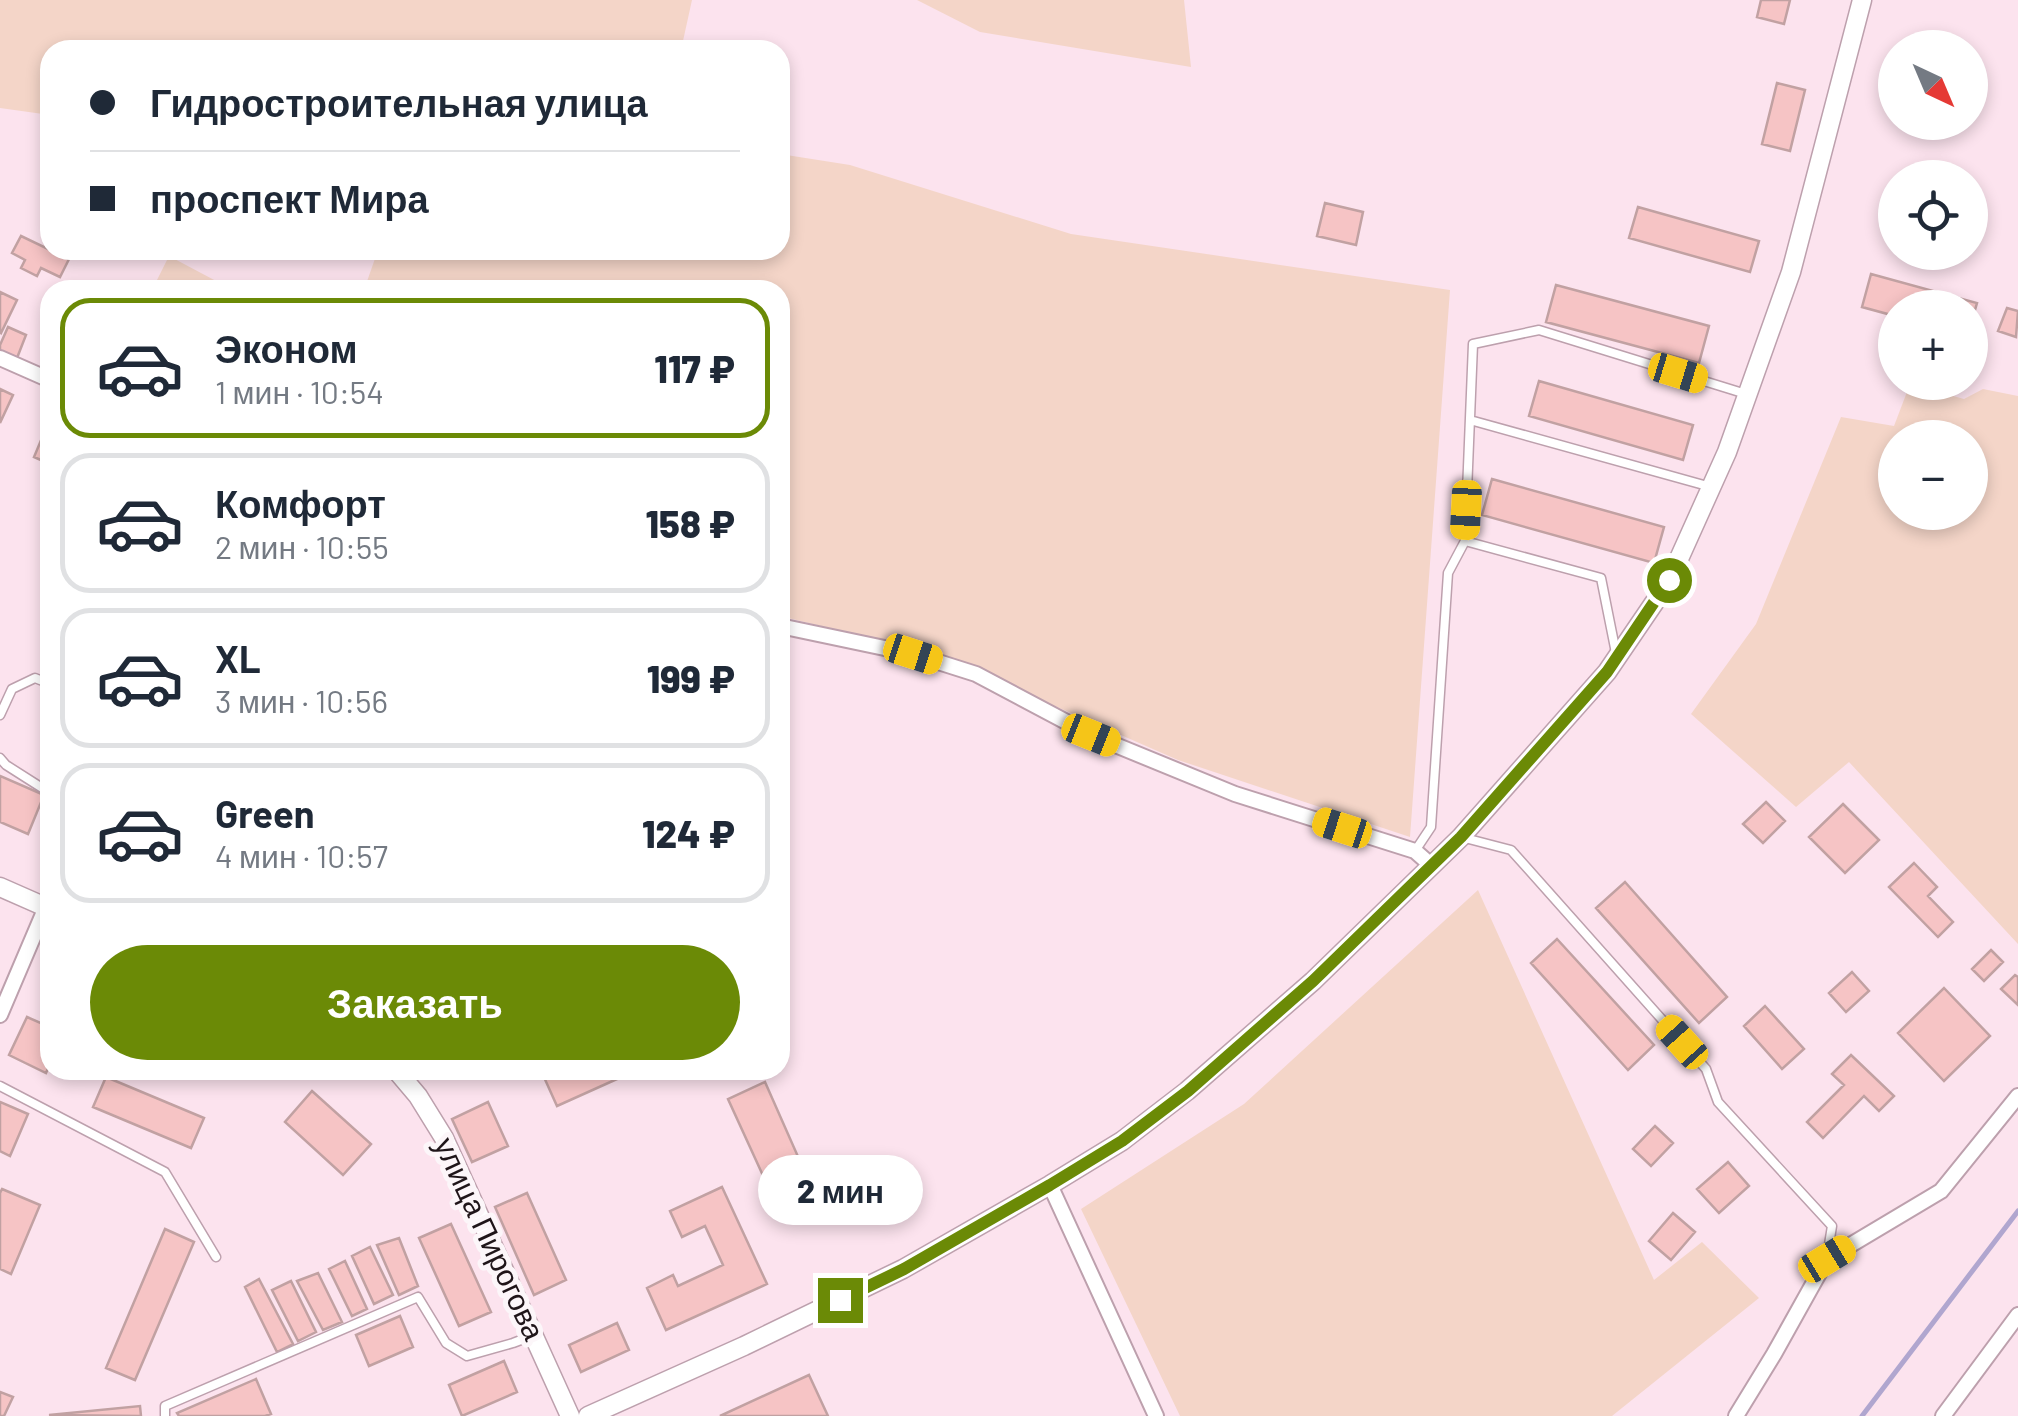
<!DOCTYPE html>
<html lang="ru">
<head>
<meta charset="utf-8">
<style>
  body { margin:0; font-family:Barlow,sans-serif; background:#f2f2f3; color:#1f2937; height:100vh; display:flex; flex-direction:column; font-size:38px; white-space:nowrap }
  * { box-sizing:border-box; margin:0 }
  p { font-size:32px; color:#747a83 }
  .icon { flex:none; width:55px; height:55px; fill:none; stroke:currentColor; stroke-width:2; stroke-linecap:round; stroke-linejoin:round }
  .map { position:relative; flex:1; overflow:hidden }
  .panel { position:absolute; left:40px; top:280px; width:750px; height:800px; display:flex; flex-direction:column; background:#fff; border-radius:30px; box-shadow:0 5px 15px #0003 }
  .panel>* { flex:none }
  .banner { position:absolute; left:40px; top:40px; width:750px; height:220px; border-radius:30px; box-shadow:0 5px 15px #0003; display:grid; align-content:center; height:220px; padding:0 50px; background:#fff }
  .needle { width:65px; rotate:136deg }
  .tools { position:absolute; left:1878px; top:30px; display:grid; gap:20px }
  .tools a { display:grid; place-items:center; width:110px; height:110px; border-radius:50%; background:#fff; box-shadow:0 5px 15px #0003; font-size:50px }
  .end { position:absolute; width:45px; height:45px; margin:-22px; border:12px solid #6b8a06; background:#fff; box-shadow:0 0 0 5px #fff }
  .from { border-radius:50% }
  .bubble { position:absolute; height:70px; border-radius:35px; background:#fff; box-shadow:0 5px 15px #0003; font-size:32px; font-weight:800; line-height:70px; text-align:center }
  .car { position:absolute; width:30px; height:60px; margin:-30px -15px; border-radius:12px; box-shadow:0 0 8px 2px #0007; background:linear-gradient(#f5c518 24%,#345 0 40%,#f5c518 0 76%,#345 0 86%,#f5c518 0) }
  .banner b { display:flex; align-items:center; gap:35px; height:95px; font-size:38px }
  .banner b+b { border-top:2px solid #e0e1e3 }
  .banner i { width:25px; height:25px; background:#1f2937 }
  ul { padding:18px 0 0; list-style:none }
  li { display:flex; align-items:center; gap:30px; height:140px; margin:0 20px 15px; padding:0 30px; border:5px solid #e0e1e3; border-radius:30px }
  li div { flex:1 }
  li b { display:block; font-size:38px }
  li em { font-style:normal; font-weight:800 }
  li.current { border-color:#6b8a06 }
  li>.icon { width:90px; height:90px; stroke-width:1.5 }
  .action { display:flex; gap:20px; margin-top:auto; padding:20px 50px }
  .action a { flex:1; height:115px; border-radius:60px; background:#6b8a06; color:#fff; font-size:40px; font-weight:800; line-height:115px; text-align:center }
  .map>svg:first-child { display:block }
</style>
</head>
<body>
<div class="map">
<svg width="2018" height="1416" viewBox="0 0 2018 1416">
  <rect width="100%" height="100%" fill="#fce3ee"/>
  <path fill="#f4d5c8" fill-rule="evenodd" d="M0 0H692L681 50H50V115L0 108Z
    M917 0H1184L1191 67 980 32Z
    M780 154 850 165 1071 234 1450 290 1410 837 1178 760 936 654 780 616V290H364L378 250H780Z
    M169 256 233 290H152Z
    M1910 384 1964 399 1983 389 2018 396V944L1849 762 1796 807 1691 714 1756 624 1841 417 1894 426ZM1895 438H1970V512H1895Z
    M1478 890 1654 1280 1702 1242 1759 1298 1612 1416H1180L1081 1209 1244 1104Z"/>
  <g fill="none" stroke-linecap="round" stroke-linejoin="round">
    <path stroke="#b0a6cf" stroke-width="5" d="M1862 1416 2018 1211"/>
  </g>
  <path fill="#f6c4c5" stroke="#c1a1a2" stroke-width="2.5" d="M1761 0H1790L1784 24 1757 17Z
    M1777 83 1805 90 1790 151 1762 144Z
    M1325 203 1363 212 1356 245 1317 236Z
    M1638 207 1759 241 1750 272 1629 238Z
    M21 236 69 259 60 277 41 268 37 276 21 268 25 260 12 253Z
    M1871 274 1977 303 1970 327V308H1895V316L1862 307Z
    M1556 285 1709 326 1699 363 1546 322Z
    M0 292 17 300 1 333 0 332Z
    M2007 308 2018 311 2016 337 1998 331Z
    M8 327 26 335 17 358 0 351V345Z
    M1539 381 1693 425 1683 460 1529 416Z
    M0 389 13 395 0 423Z
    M47 426 50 428V464L34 457Z
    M1492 479 1664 527 1654 563 1482 515Z
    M0 776 44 795 28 834 0 822Z
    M1766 802 1785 821 1763 843 1743 824Z
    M1843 804 1879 840 1845 873 1809 837Z
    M1914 863 1937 887 1928 896 1953 922 1938 937 1889 887Z
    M1625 882 1727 997 1699 1023 1596 908Z
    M1557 939 1654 1045 1628 1070 1531 963Z
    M1991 950 2003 962 1984 981 1972 969Z
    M1852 972 1869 991 1846 1012 1829 993Z
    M2015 975 2018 977V1005L2001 989Z
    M1944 988 1990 1036 1944 1081 1898 1033Z
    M1765 1006 1804 1049 1782 1069 1744 1026Z
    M27 1017 50 1027V1064L46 1073 9 1055Z
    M1851 1055 1894 1096 1879 1111 1864 1096 1823 1138 1807 1122 1844 1085 1832 1074Z
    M555 1070H637L557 1106 543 1075Z
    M106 1077 204 1118 191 1148 93 1107Z
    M765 1082 807 1177 771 1193 728 1099Z
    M312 1091 371 1144 343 1175 285 1122Z
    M0 1102 28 1114 10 1156 0 1151Z
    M488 1102 508 1146 472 1162 452 1119Z
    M1655 1126 1673 1143 1651 1166 1633 1149Z
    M1728 1162 1749 1186 1719 1213 1697 1189Z
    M722 1187 767 1284 666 1330 647 1288 673 1275 678 1286 723 1265 705 1226 682 1237 670 1211Z
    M2 1189 40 1205 11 1274 0 1269V1193Z
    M527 1193 566 1280 534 1295 495 1207Z
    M1673 1213 1695 1232 1671 1260 1649 1241Z
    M451 1224 491 1312 459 1326 419 1238Z
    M165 1229 194 1242 135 1380 106 1368Z
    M399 1238 418 1286 399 1295 377 1245Z
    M370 1247 393 1295 374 1304 352 1256Z
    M345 1261 367 1309 352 1316 329 1269Z
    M318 1273 342 1322 323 1330 297 1281Z
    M259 1279 293 1344 277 1352 245 1287Z
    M291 1281 316 1332 298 1341 272 1290Z
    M400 1316 413 1347 369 1366 356 1335Z
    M617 1323 629 1350 581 1372 569 1345Z
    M504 1361 517 1392 462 1416 449 1385Z
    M809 1375 828 1416H720Z
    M256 1379 271 1414 265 1416H179L177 1413Z
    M0 1392 13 1397 4 1416H0Z
    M140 1406 141 1416 49 1415Z"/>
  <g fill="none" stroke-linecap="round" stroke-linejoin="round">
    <defs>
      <path id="service" d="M1470 420 1711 487
        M1465 541 1601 578 1616 653
        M0 715 12 689 35 678 50 684
        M0 758 6 765 50 793
        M1461 837 1511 850 1706 1069 1718 1102 1832 1226 1827 1257
        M1415 851 1431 827 1448 573 1465 541 1473 344 1539 330 1746 394
        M0 1086 165 1172 216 1257
        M165 1416V1406L418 1297 446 1343 467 1356 513 1343 534 1335"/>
      <path id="minor" d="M0 358 50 380
        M780 626 913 654 976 674 1091 735 1235 794 1415 851 1432 866
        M0 1015 46 907
        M1050 1185 1156 1416
        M1736 1416 1774 1354 1827 1259 1941 1191 2018 1096
        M1943 1416 2018 1315"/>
      <path id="tertiary" d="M0 887 50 909
        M396 1070 418 1096 444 1138 570 1416
        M588 1416 744 1346 903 1269 1050 1185 1122 1141 1187 1091 1313 981 1461 837 1607 672 1669 581 1727 452 1791 272 1862 0"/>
    </defs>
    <use href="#service" stroke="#bda0ad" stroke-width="11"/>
    <use href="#minor" stroke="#bda0ad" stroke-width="18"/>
    <use href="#tertiary" stroke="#bda0ad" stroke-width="21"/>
    <use href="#service" stroke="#fff" stroke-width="8"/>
    <use href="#minor" stroke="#fff" stroke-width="14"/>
    <use href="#tertiary" stroke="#fff" stroke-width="18"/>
  </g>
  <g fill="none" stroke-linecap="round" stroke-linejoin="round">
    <path stroke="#6b8a06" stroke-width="12" d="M840 1300 904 1269 1050 1185 1122 1141 1188 1091 1313 981 1461 837 1607 672 1669 580"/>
  </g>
  <g text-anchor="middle" stroke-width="10" stroke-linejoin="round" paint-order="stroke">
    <g font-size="30" fill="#1f1519" stroke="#fcf6f9">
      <text transform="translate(489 1239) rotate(65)" y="10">улица Пирогова</text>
    </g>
  </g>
</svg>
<div class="tools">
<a><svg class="needle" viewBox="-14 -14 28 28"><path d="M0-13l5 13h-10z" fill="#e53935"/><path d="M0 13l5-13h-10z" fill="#747a83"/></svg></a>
<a><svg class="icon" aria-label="locate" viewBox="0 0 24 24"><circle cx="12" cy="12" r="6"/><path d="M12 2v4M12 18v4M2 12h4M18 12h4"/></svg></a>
<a>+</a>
<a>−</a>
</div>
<i class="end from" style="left:1669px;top:580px"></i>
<i class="end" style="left:840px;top:1300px"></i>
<div class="bubble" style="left:758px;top:1155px;width:165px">2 мин</div>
<i class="car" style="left:1678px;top:373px;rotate:107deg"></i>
<i class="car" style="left:1466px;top:510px;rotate:183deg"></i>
<i class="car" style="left:913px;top:654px;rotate:108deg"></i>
<i class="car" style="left:1091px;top:735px;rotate:112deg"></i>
<i class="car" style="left:1342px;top:828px;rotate:288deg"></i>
<i class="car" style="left:1682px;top:1042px;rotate:318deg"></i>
<i class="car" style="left:1827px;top:1259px;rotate:59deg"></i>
<div class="banner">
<b><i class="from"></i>Гидростроительная улица</b>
<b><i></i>проспект Мира</b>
</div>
<section class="panel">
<ul>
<li class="current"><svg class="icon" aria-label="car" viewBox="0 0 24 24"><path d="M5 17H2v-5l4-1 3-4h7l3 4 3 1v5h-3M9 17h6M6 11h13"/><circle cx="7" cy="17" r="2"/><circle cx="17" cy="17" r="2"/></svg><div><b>Эконом</b><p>1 мин · 10:54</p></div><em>117 ₽</em></li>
<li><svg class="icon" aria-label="car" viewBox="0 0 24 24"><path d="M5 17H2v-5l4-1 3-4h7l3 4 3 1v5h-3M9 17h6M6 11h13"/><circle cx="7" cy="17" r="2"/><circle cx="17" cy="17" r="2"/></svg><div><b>Комфорт</b><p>2 мин · 10:55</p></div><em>158 ₽</em></li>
<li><svg class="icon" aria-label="car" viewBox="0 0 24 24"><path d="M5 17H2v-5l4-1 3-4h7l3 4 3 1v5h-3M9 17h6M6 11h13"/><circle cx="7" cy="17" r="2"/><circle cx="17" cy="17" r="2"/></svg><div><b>XL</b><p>3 мин · 10:56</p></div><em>199 ₽</em></li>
<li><svg class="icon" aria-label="car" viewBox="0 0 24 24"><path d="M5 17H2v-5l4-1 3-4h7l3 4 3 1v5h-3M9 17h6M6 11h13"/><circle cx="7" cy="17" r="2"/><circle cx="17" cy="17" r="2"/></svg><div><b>Green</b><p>4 мин · 10:57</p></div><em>124 ₽</em></li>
</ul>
<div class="action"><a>Заказать</a></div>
</section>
</div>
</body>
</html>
